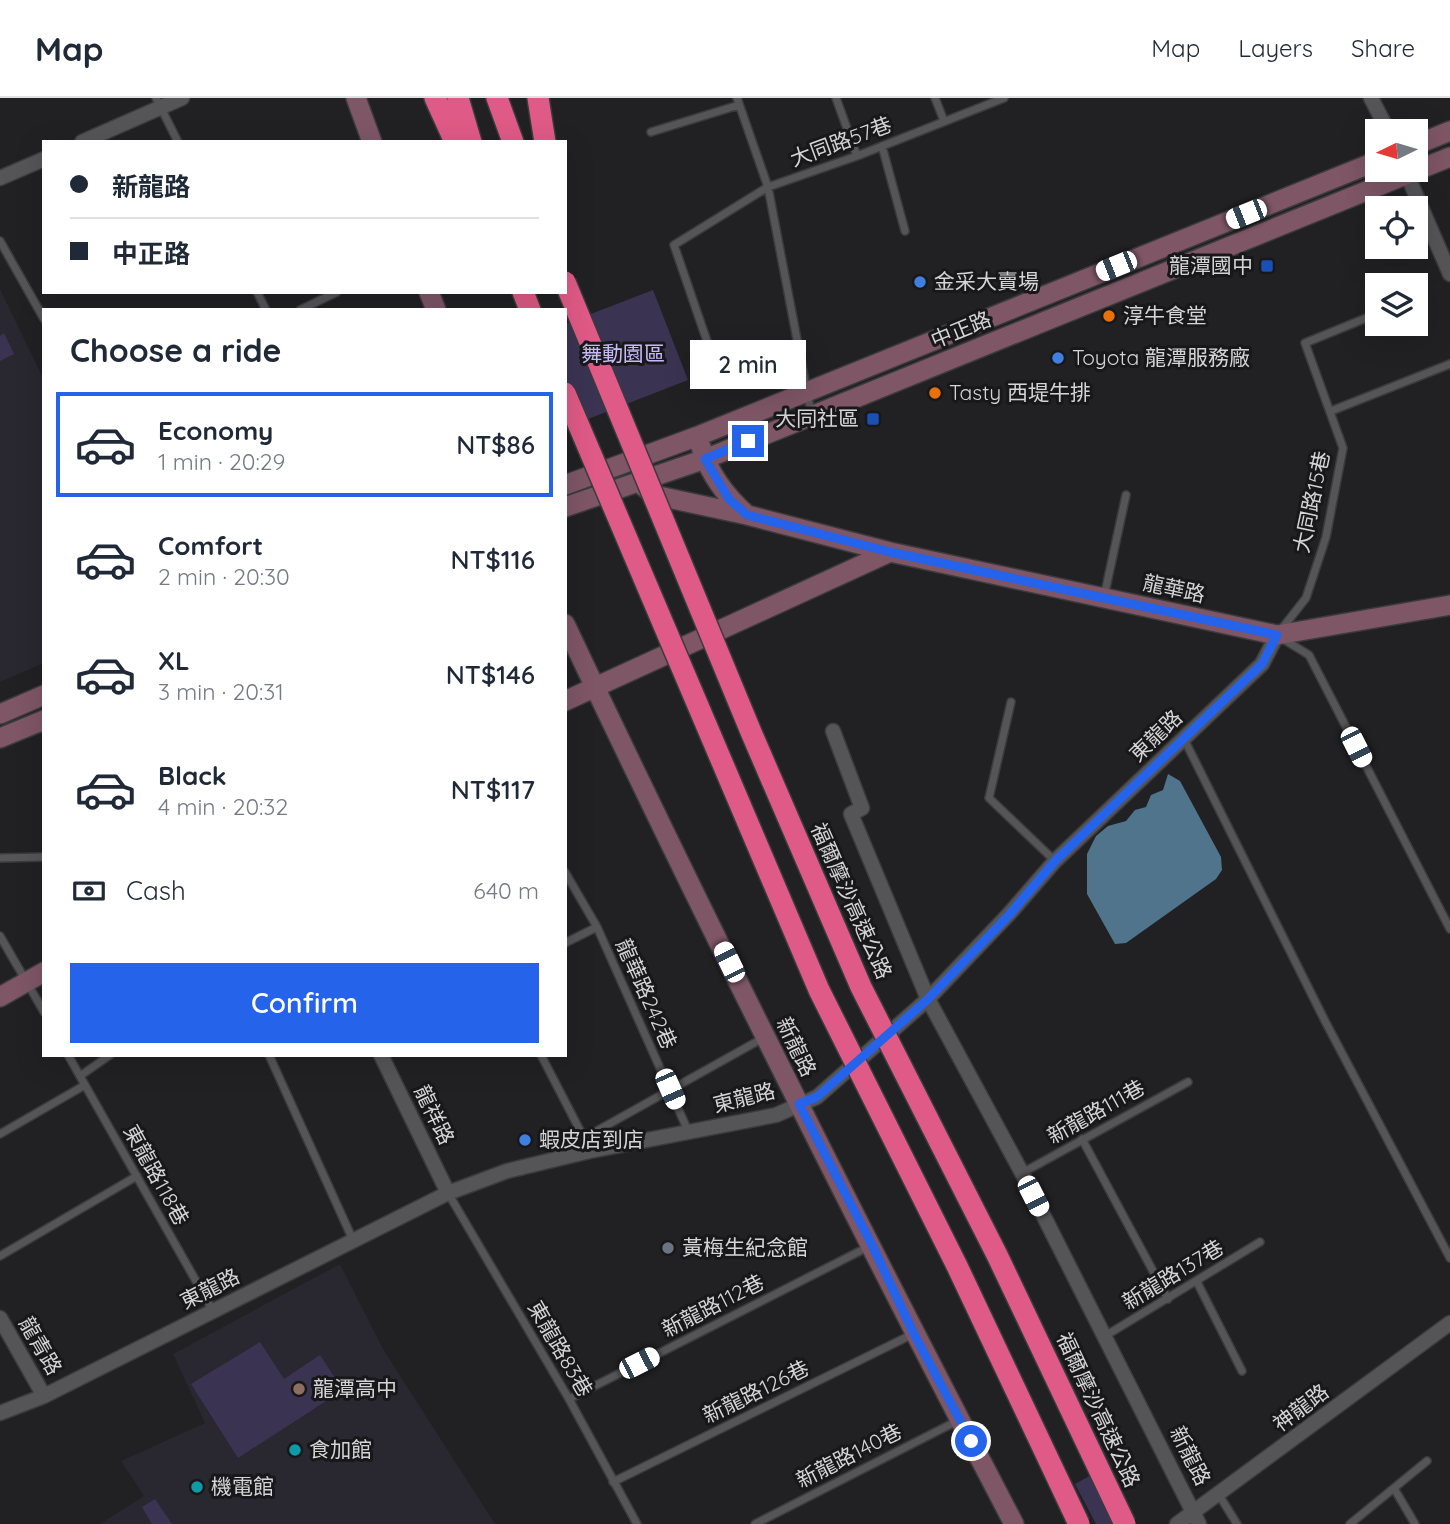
<!DOCTYPE html>
<html lang="en">
<head>
<meta charset="utf-8">
<style>
  body { margin:0; font-family:Quicksand,"Noto Sans TC",sans-serif; background:#f6f6f7; color:#1f2937; height:100vh; display:flex; flex-direction:column; font-size:26px; white-space:nowrap }
  * { box-sizing:border-box; margin:0 }
  p { font-size:23px; color:#747a83 }
  .icon { flex:none; width:38px; height:38px; fill:none; stroke:currentColor; stroke-width:2; stroke-linecap:round; stroke-linejoin:round }
  .map { position:relative; flex:1; overflow:hidden }
  .drawer { position:absolute; left:42px; top:210px; width:525px; height:749px; display:flex; flex-direction:column; background:#fff; border-radius:0px; box-shadow:0 7px 28px #0002 }
  .drawer>* { flex:none }
  .hud { position:absolute; left:42px; top:42px; width:525px; height:154px; border-radius:0px; box-shadow:0 7px 28px #0002; display:grid; align-content:center; height:154px; padding:0 28px; background:#fff }
  .needle { width:46px; rotate:265deg }
  .fabs { position:absolute; left:1365px; top:21px; display:grid; gap:14px }
  .fabs a { display:grid; place-items:center; width:63px; height:63px; border-radius:0px; background:#fff; box-shadow:0 7px 28px #0002; font-size:35px }
  .end { position:absolute; width:32px; height:32px; margin:-16px; border:9px solid #2563eb; background:#fff; box-shadow:0 0 0 4px #fff }
  .from { border-radius:50% }
  .bubble { position:absolute; height:49px; border-radius:0px; background:#fff; box-shadow:0 7px 28px #0002; font-size:23px; font-weight:600; line-height:49px; text-align:center }
  .car { position:absolute; width:21px; height:42px; margin:-21px -10px; border-radius:9px; box-shadow:0 0 5px 2px #0007; background:linear-gradient(#fff 24%,#345 0 40%,#fff 0 76%,#345 0 86%,#fff 0) }
  .hud b { display:flex; align-items:center; gap:24px; height:66px; font-size:26px }
  .hud b+b { border-top:2px solid #e0e1e3 }
  .hud i { width:18px; height:18px; background:#1f2937 }
  ul { padding:0; list-style:none }
  li { display:flex; align-items:center; gap:21px; height:105px; margin:0 14px 10px; padding:0 14px; border:4px solid transparent; border-radius:0px }
  li div { flex:1 }
  li b { display:block; font-size:26px }
  li em { font-style:normal; font-weight:600 }
  li.selected { border-color:#2563eb }
  li>.icon { width:63px; height:63px; stroke-width:1.5 }
  h2 { padding:0 28px; font-size:32px; line-height:84px }
  .pay { display:flex; align-items:center; gap:18px; height:77px; padding:0 28px; font-size:26px }
  .pay p { margin-inline-start:auto }
  .action { display:flex; gap:14px; margin-top:auto; padding:14px 28px }
  .action a { flex:1; height:80px; border-radius:0px; background:#2563eb; color:#fff; font-size:28px; font-weight:600; line-height:80px; text-align:center }
  header { display:flex; align-items:center; gap:42px; box-sizing:border-box; height:98px; padding:0 35px; background:#fff; border-bottom:2px solid #e0e1e3 }
  header strong { font-size:33px }
  nav { display:flex; gap:38px; margin-inline-start:auto; font-size:24px }
  .map>svg:first-child { display:block }
</style>
</head>
<body>
<header>
<strong>Map</strong>
<nav><a>Map</a><a>Layers</a><a>Share</a></nav>
</header>
<div class="map">
<svg width="1450" height="1426" viewBox="0 0 1450 1426">
  <rect width="100%" height="100%" fill="#212123"/>
  <path fill="#29272f" d="M0 191 44 282V565L0 584Z
    M340 1166 383 1251 495 1426H100L144 1398 121 1363 205 1325 173 1256Z"/>
  <path fill="#3a3452" d="M653 192 688 282 565 330V226Z
    M4 235 14 256 0 263V238Z
    M260 1244 284 1281 320 1257 343 1292 238 1360 191 1286Z
    M1104 1370 1134 1426H1096L1075 1386Z
    M155 1401 172 1426H152L142 1409Z"/>
  <path fill="#50748c" d="M1168 676 1180 683 1221 759 1222 772 1216 781 1126 845 1115 846 1087 796V756L1096 738 1108 728 1126 723 1135 712 1146 709 1151 697 1163 692Z"/>
  <g fill="none" stroke-linecap="round" stroke-linejoin="round">
    <defs>
      <path id="lane" d="M156 0 178 44
        M737 0 768 89 811 315
        M836 0 857 58
        M935 0 944 23
        M651 34 739 7
        M882 48 905 133
        M0 143 44 221
        M257 194 266 212
        M300 212 337 194
        M720 281 674 147 768 89 857 58 1004 0
        M1331 313 1450 266
        M1104 499 1126 397
        M1280 533 1306 500 1326 439 1343 350 1305 245 1376 216
        M1283 541 1309 557 1450 831
        M1011 604 989 700 1055 763
        M1184 641 1325 923 1450 1160
        M0 760 44 759
        M565 774 597 829 689 1035
        M0 838 44 914
        M565 845 597 829
        M68 957 213 1213
        M269 957 353 1142
        M541 957 586 1044
        M80 978 110 957
        M0 1036 85 987
        M584 1040 765 939
        M1082 1041 1168 1201
        M1022 1075 1188 984
        M448 1095 569 1301 637 1426
        M0 1158 137 1078
        M1197 1184 1242 1273
        M1105 1238 1260 1144
        M569 1301 868 1149
        M613 1384 913 1236
        M1395 1392 1415 1426
        M1219 1397 1237 1426
        M755 1426 959 1322
        M1350 1426 1427 1363"/>
      <path id="street" d="M1371 0 1388 33
        M82 44 182 0
        M1405 72 1450 176
        M0 80 44 61
        M833 633 862 710 851 716 928 901 1022 1075 1199 1426
        M381 957 448 1095
        M0 1220 44 1298
        M0 1315 44 1298 448 1095 507 1073 590 1053 776 1017 817 999 928 901 1009 816 1055 763 1262 566 1277 537
        M1177 1426 1450 1225"/>
      <path id="secondary" d="M356 0 372 44
        M1416 47 1450 33
        M429 194 436 212
        M701 349C709 375 726 398 746 416
        M565 387 698 338 1377 63
        M643 388 654 397 747 417 890 454 1277 537 1450 507
        M565 409 705 361 1450 59
        M565 526C708 829 859 1129 1014 1426
        M565 603 890 454
        M0 616 44 597
        M0 640 44 622
        M0 899 44 874"/>
      <path id="highway" d="M435 0 455 44
        M458 0 471 44
        M497 0 513 44
        M538 0 545 44
        M523 194 530 212"/>
    </defs>
    <use href="#lane" stroke="#3b3b3d" stroke-width="10"/>
    <use href="#street" stroke="#3b3b3d" stroke-width="17"/>
    <use href="#secondary" stroke="#3b3b3d" stroke-width="22"/>
    <use href="#highway" stroke="#3b3b3d" stroke-width="24"/>
    <use href="#lane" stroke="#555558" stroke-width="7"/>
    <use href="#street" stroke="#555558" stroke-width="14"/>
    <use href="#secondary" stroke="#7e5666" stroke-width="19"/>
    <use href="#highway" stroke="#df5a86" stroke-width="21"/>
    <defs>
      <path id="highway-bridge" d="M565 184 751 634 861 889 997 1157 1125 1426
        M565 295 819 892 957 1168 1079 1426"/>
    </defs>
    <use href="#highway-bridge" stroke="#3b3b3d" stroke-width="24" stroke-linecap="butt"/>
    <use href="#highway-bridge" stroke="#df5a86" stroke-width="21"/>
  </g>
  <g fill="none" stroke-linecap="round" stroke-linejoin="round">
    <path stroke="#2563eb" stroke-width="9" d="M748 343 705 361 729 401 747 417 890 454 1277 537 1262 566 1055 763 1009 817 928 901 817 999 799 1006 872 1147 914 1236 971 1343"/>
  </g>
  <g fill="#1a4fb4" stroke="#18171a" stroke-width="2.5">
    <rect x="1260" y="161" width="14" height="14" rx="3.5"/>
    <rect x="866" y="314" width="14" height="14" rx="3.5"/>
  </g>
  <g fill="#3f7fe0" stroke="#18171a" stroke-width="2.5">
    <circle cx="920" cy="184" r="7"/>
    <circle cx="1058" cy="260" r="7"/>
    <circle cx="525" cy="1042" r="7"/>
  </g>
  <g fill="#e8710a" stroke="#18171a" stroke-width="2.5">
    <circle cx="1109" cy="218" r="7"/>
    <circle cx="935" cy="295" r="7"/>
  </g>
  <circle fill="#6b7280" stroke="#18171a" stroke-width="2.5" cx="668" cy="1150" r="7"/>
  <circle fill="#8d6e63" stroke="#18171a" stroke-width="2.5" cx="299" cy="1291" r="7"/>
  <g fill="#0f9aa8" stroke="#18171a" stroke-width="2.5">
    <circle cx="295" cy="1352" r="7"/>
    <circle cx="197" cy="1389" r="7"/>
  </g>
  <g text-anchor="middle" stroke-width="6" stroke-linejoin="round" paint-order="stroke">
    <g font-size="21" fill="#d5d5d7" stroke="#18171a">
      <text transform="translate(841 44) rotate(-20)" y="7">大同路57巷</text>
      <text transform="translate(961 232) rotate(-22)" y="7">中正路</text>
      <text transform="translate(1312 404) rotate(-78)" y="7">大同路15巷</text>
      <text transform="translate(1174 491) rotate(12)" y="7">龍華路</text>
      <text transform="translate(1156 638) rotate(-44)" y="7">東龍路</text>
      <text transform="translate(851 803) rotate(66)" y="7">福爾摩沙高速公路</text>
      <text transform="translate(646 896) rotate(66)" y="7">龍華路242巷</text>
      <text transform="translate(796 949) rotate(64)" y="7">新龍路</text>
      <text transform="translate(744 1000) rotate(-14)" y="7">東龍路</text>
      <text transform="translate(1096 1014) rotate(-29)" y="7">新龍路111巷</text>
      <text transform="translate(434 1017) rotate(64)" y="7">龍祥路</text>
      <text transform="translate(156 1077) rotate(61)" y="7">東龍路118巷</text>
      <text transform="translate(1173 1177) rotate(-31)" y="7">新龍路137巷</text>
      <text transform="translate(210 1191) rotate(-27)" y="7">東龍路</text>
      <text transform="translate(713 1208) rotate(-27)" y="7">新龍路112巷</text>
      <text transform="translate(40 1248) rotate(60)" y="7">龍青路</text>
      <text transform="translate(560 1251) rotate(60)" y="7">東龍路83巷</text>
      <text transform="translate(756 1294) rotate(-26)" y="7">新龍路126巷</text>
      <text transform="translate(1301 1310) rotate(-37)" y="7">神龍路</text>
      <text transform="translate(1098 1312) rotate(65)" y="7">福爾摩沙高速公路</text>
      <text transform="translate(849 1358) rotate(-27)" y="7">新龍路140巷</text>
      <text transform="translate(1190 1358) rotate(63)" y="7">新龍路</text>
    </g>
    <g font-size="21" fill="#d5d5d7" stroke="#18171a" text-anchor="start">
      <text x="1253" y="175" text-anchor="end">龍潭國中</text>
      <text x="934" y="191">金采大賣場</text>
      <text x="1123" y="225">淳牛食堂</text>
      <text x="1072" y="267">Toyota 龍潭服務廠</text>
      <text x="949" y="302">Tasty 西堤牛排</text>
      <text x="859" y="328" text-anchor="end">大同社區</text>
      <text x="539" y="1049">蝦皮店到店</text>
      <text x="682" y="1157">黃梅生紀念館</text>
      <text x="313" y="1298">龍潭高中</text>
      <text x="309" y="1359">食加館</text>
      <text x="211" y="1396">機電館</text>
    </g>
    <g font-size="21" fill="#c6bbf8" stroke="#18171a">
      <text x="623" y="263">舞動園區</text>
    </g>
  </g>
</svg>
<div class="fabs">
<a><svg class="needle" viewBox="-14 -14 28 28"><path d="M0-13l5 13h-10z" fill="#e53935"/><path d="M0 13l5-13h-10z" fill="#747a83"/></svg></a>
<a><svg class="icon" aria-label="locate" viewBox="0 0 24 24"><circle cx="12" cy="12" r="6"/><path d="M12 2v4M12 18v4M2 12h4M18 12h4"/></svg></a>
<a><svg class="icon" aria-label="layers" viewBox="0 0 24 24"><path d="M12 4l9 5-9 5-9-5zM3 14l9 5 9-5"/></svg></a>
</div>
<i class="end from" style="left:971px;top:1343px"></i>
<i class="end" style="left:748px;top:343px"></i>
<div class="bubble" style="left:690px;top:242px;width:116px">2 min</div>
<i class="car" style="left:1246px;top:116px;rotate:248deg"></i>
<i class="car" style="left:1116px;top:168px;rotate:248deg"></i>
<i class="car" style="left:1356px;top:649px;rotate:153deg"></i>
<i class="car" style="left:729px;top:864px;rotate:334deg"></i>
<i class="car" style="left:670px;top:991px;rotate:156deg"></i>
<i class="car" style="left:1033px;top:1098px;rotate:153deg"></i>
<i class="car" style="left:639px;top:1265px;rotate:63deg"></i>
<div class="hud">
<b><i class="from"></i>新龍路</b>
<b><i></i>中正路</b>
</div>
<section class="drawer">
<h2>Choose a ride</h2>
<ul>
<li class="selected"><svg class="icon" aria-label="car" viewBox="0 0 24 24"><path d="M5 17H2v-5l4-1 3-4h7l3 4 3 1v5h-3M9 17h6M6 11h13"/><circle cx="7" cy="17" r="2"/><circle cx="17" cy="17" r="2"/></svg><div><b>Economy</b><p>1 min · 20:29</p></div><em>NT$86</em></li>
<li><svg class="icon" aria-label="car" viewBox="0 0 24 24"><path d="M5 17H2v-5l4-1 3-4h7l3 4 3 1v5h-3M9 17h6M6 11h13"/><circle cx="7" cy="17" r="2"/><circle cx="17" cy="17" r="2"/></svg><div><b>Comfort</b><p>2 min · 20:30</p></div><em>NT$116</em></li>
<li><svg class="icon" aria-label="car" viewBox="0 0 24 24"><path d="M5 17H2v-5l4-1 3-4h7l3 4 3 1v5h-3M9 17h6M6 11h13"/><circle cx="7" cy="17" r="2"/><circle cx="17" cy="17" r="2"/></svg><div><b>XL</b><p>3 min · 20:31</p></div><em>NT$146</em></li>
<li><svg class="icon" aria-label="car" viewBox="0 0 24 24"><path d="M5 17H2v-5l4-1 3-4h7l3 4 3 1v5h-3M9 17h6M6 11h13"/><circle cx="7" cy="17" r="2"/><circle cx="17" cy="17" r="2"/></svg><div><b>Black</b><p>4 min · 20:32</p></div><em>NT$117</em></li>
</ul>
<div class="pay"><svg class="icon" aria-label="cash" viewBox="0 0 24 24"><path d="M3 7h18v10H3z"/><circle cx="12" cy="12" r="2"/></svg>Cash<p>640 m</p></div>
<div class="action"><a>Confirm</a></div>
</section>
</div>
</body>
</html>
